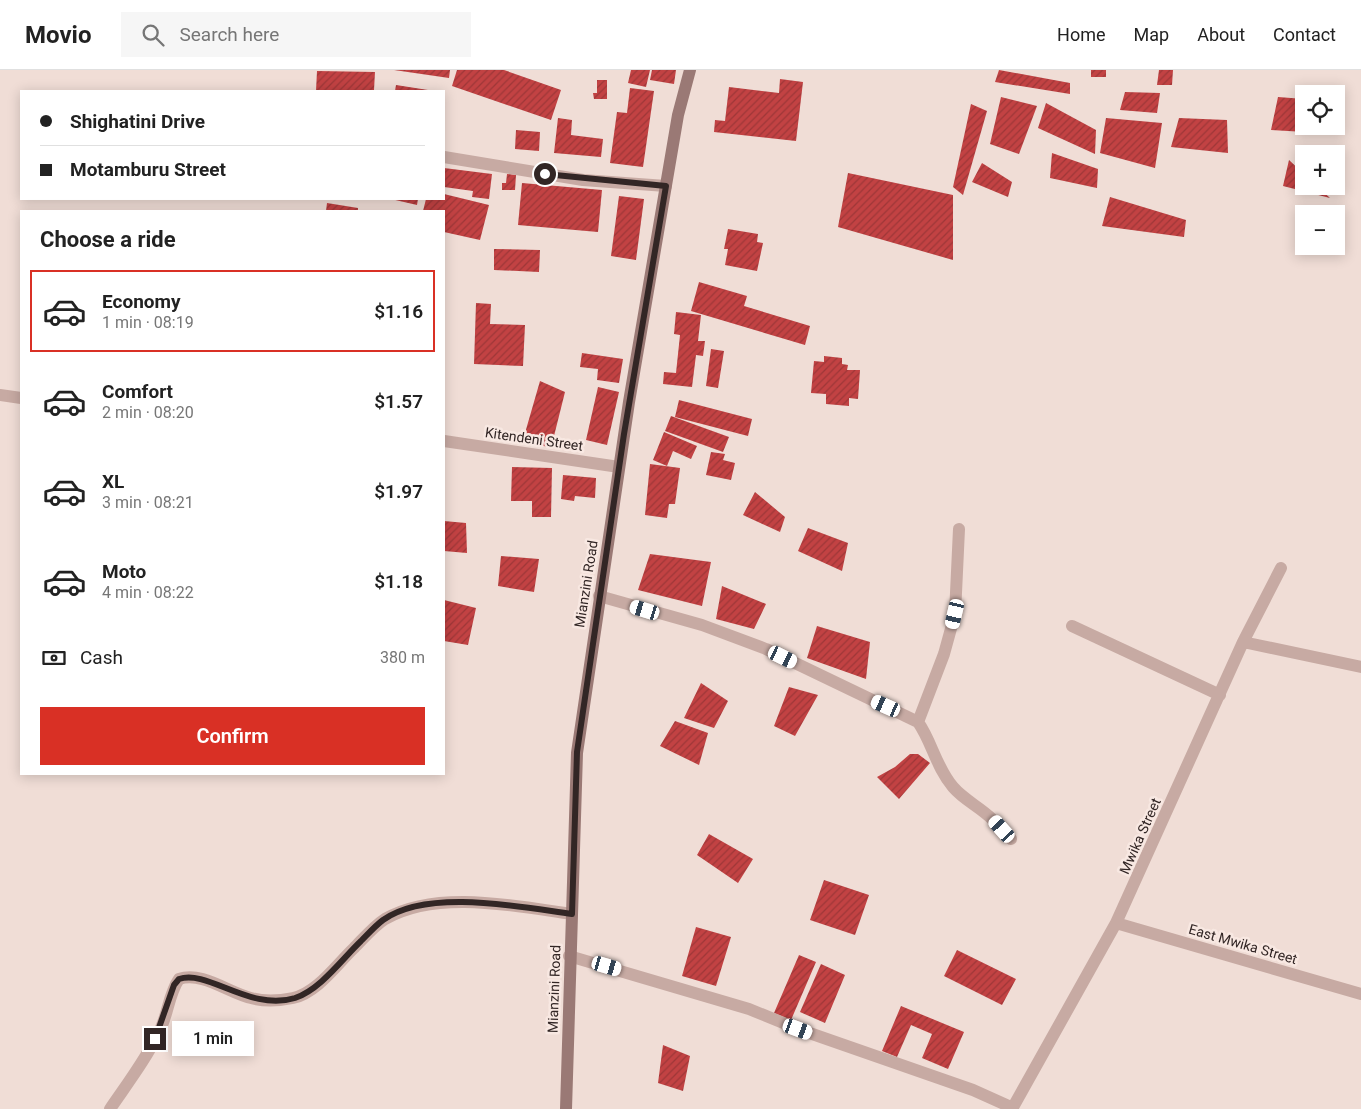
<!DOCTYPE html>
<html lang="en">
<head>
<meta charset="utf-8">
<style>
  body { margin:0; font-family:Roboto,sans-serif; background:#f6f6f6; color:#222; height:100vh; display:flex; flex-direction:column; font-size:19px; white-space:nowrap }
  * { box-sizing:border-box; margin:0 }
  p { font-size:16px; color:#767676 }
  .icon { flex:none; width:28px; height:28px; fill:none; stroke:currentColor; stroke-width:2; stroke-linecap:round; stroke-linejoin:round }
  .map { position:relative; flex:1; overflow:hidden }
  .details { position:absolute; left:20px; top:140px; width:425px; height:565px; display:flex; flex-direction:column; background:#fff; border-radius:0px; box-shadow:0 2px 12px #0003 }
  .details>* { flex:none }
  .banner { position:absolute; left:20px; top:20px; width:425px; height:110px; border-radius:0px; box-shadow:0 2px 12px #0003; display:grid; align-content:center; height:110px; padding:0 20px; background:#fff }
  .tools { position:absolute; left:1295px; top:15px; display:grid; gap:10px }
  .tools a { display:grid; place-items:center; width:50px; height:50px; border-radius:0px; background:#fff; box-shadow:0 2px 12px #0003; font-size:25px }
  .end { position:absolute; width:22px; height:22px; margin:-11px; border:6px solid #322625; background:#fff; box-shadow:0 0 0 2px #fff }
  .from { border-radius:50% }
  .bubble { position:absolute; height:35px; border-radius:0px; background:#fff; box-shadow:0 2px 12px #0003; font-size:16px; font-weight:600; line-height:35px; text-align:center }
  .car { position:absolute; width:15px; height:30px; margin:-15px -8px; border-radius:6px; box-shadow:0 0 4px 1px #0007; background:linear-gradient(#fff 24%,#345 0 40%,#fff 0 76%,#345 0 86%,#fff 0) }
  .banner b { display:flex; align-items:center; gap:18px; height:48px; font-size:19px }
  .banner b+b { border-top:1px solid #e0e0e0 }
  .banner i { width:12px; height:12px; background:#222 }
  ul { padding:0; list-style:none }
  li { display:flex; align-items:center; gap:15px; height:82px; margin:0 10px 8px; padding:0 10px; border:2px solid transparent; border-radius:0px }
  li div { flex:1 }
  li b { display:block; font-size:19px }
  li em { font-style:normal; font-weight:600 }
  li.selected { border-color:#d93025 }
  li>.icon { width:45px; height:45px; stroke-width:1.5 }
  h2 { padding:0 20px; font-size:22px; line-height:60px }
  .pay { display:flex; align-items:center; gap:12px; height:55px; padding:0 20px; font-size:19px }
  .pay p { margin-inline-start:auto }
  .primary-button { display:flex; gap:10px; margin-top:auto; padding:10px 20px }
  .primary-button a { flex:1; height:58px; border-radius:0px; background:#d93025; color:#fff; font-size:20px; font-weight:600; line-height:58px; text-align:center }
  header { display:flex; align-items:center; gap:30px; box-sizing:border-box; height:70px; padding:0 25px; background:#fff; border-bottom:1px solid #e0e0e0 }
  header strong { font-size:24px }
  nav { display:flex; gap:28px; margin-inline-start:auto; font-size:18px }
  .search { width:350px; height:45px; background:#f6f6f6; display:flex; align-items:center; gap:12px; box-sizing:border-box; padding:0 18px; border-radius:0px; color:#767676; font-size:19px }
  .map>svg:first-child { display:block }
</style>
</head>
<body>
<header>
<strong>Movio</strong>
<div class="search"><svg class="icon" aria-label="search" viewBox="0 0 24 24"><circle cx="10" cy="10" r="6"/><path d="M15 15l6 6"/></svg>Search here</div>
<nav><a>Home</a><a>Map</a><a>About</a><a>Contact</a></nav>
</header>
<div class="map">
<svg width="1361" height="1039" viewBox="0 0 1361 1039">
  <defs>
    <pattern id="building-hatch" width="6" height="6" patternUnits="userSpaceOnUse" patternTransform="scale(1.25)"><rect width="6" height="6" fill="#c24243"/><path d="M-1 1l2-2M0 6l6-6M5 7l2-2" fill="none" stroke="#9e3738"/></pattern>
  </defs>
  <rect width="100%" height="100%" fill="#f0ddd6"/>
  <path fill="url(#building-hatch)" d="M394 0H450L449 8Z
    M457 0H504L561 20 551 50 452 16Z
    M631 0H650L646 17 628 13Z
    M652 0H676L674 14 650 10Z
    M999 0 1070 13V24L995 12Z
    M1091 0H1106V7H1091Z
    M1159 0H1173L1172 15H1157Z
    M317 1 375 2 374 20 316 21Z
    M780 9 803 12 796 71 714 62 715 50 725 51 729 17 779 23Z
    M597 10H607V29H594L593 23H597Z
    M396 15 428 20V21H395Z
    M630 18 654 21 643 97 610 93 617 42 627 43Z
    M1125 22 1160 23 1157 43 1120 40Z
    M1001 27 1037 36 1019 84 990 74Z
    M1278 27 1304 29V56H1323L1322 63 1271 60Z
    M1046 33 1096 60 1095 84 1038 58Z
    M971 34 987 41 963 125 953 117Z
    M558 48 572 50 571 65 603 69 601 87 554 83Z
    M1106 48 1162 53 1155 98 1100 83Z
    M1179 48 1227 50 1228 83 1171 77Z
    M516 60 540 62 539 81 515 79Z
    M1052 83 1098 99 1097 118 1050 108Z
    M1289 90 1304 104V116H1317L1330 128 1283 116Z
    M982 93 1012 112 1008 127 972 112Z
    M444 98 492 104 489 129 472 127 473 121 444 117Z
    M848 103 953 125V190L838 157Z
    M507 104 516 105 515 120H502V113H506Z
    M522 113 602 120 598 162 518 155Z
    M444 124 489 135 480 170 444 162V141H423L426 129H444Z
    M619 126 644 129 636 190 611 186Z
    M1110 127 1186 150 1184 167 1102 156Z
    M391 129H418L417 135Z
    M327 133 358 138V141H326Z
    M728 159 758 164 757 172 763 173 757 201 725 195 728 179H724Z
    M494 179 540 180 539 202 494 200Z
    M699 212 747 226 744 236 810 256 805 275 691 241Z
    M476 233 491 234 490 254 525 255 523 296 474 294Z
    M676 242 701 245 698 271H705L703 286 696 285 692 317 663 314 664 302 676 303 680 265 674 264Z
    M711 279 724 281 718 318 706 316Z
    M582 283 623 289 619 313 597 310 598 299 580 297Z
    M824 286 842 288V294L848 295 847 300H860L858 329 849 328V336L826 334V324L811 323 814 291 824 292Z
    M540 311 565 322 551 378 523 370Z
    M598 317 619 322 607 375 586 370Z
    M679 330 752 349 748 366 675 347Z
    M671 346 729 367 723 382 665 361Z
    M664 362 697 376 691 389 673 381 667 396 653 390Z
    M711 382 725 384 723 390 735 393 731 410 706 405Z
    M650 394 680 398 675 434H669L667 448 645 445Z
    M512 397 552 398 551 447H532V431H511Z
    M563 405 596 408 595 428 575 426 574 431 561 429Z
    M755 422 785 447 780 462 743 445Z
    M444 451 466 453 467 483 444 481Z
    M808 458 848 473 842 501 798 481Z
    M650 484 711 492 702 536 638 520Z
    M501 486 539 489 534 522 498 516Z
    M722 516 766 534 754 559 716 549Z
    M444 530 476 538 468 575 444 571Z
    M817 556 870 572 866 609 807 588Z
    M701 613 728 631 714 658 684 648Z
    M789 617 818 625 795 666 774 656Z
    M675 651 708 663 699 695 660 676Z
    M910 684H918L930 693 899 729 877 707 895 697Z
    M709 764 753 789 738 813 697 785Z
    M824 810 869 825 855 865 810 850Z
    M696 857 731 867 716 916 682 906Z
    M957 880 1016 909 1002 935 944 906Z
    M799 885 816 892 791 950 774 943Z
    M821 894 845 905 825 953 800 942Z
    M901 936 964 962 948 999 922 988 932 964 911 955 897 987 882 981Z
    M663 975 690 986 683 1021 658 1013Z"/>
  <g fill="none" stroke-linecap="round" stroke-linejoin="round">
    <path stroke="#c7aaa3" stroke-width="12" d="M444 87 583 110 666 116
      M0 325 21 328
      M444 371 619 397
      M599 526 702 555 766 579 918 652C932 672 936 697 953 717 964 730 980 737 992 749 999 755 1005 762 1011 769
      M1072 556 1220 625
      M1243 572 1361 597
      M918 652 944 584 955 544 959 459
      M1116 853 1361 924
      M569 886 749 939 798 959 973 1020 1013 1038
      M110 1039C127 1014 147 988 160 960 168 944 169 923 179 909 202 901 229 923 251 928 265 932 279 931 293 928 317 923 337 894 354 878 363 869 374 856 385 849 437 819 515 836 572 844
      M1012 1039 1116 853 1243 572 1281 498"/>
    <path stroke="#9a7975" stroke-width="12" d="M566 1039 577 683 629 332 678 45 690 0"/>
  </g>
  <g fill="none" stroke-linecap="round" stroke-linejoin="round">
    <path stroke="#322625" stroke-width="6" d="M155 969 174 915 179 909C208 899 250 942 295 928 321 919 342 889 361 871 368 864 375 856 383 850 428 818 520 837 572 844L577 682 624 364 666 116 545 104"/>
  </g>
  <g text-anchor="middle" stroke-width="5" stroke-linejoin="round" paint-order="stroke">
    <g font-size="14" fill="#322625" stroke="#f8e8e2">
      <text transform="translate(534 369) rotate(8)" y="5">Kitendeni Street</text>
      <text transform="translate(586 514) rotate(-81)" y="5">Mianzini Road</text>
      <text transform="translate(1140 766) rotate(-66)" y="5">Mwika Street</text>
      <text transform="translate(1243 874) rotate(16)" y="5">East Mwika Street</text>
      <text transform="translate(554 919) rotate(-88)" y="5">Mianzini Road</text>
    </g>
  </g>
</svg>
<div class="tools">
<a><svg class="icon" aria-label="locate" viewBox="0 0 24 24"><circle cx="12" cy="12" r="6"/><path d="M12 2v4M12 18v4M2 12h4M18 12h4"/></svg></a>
<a>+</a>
<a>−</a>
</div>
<i class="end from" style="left:545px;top:104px"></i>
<i class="end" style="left:155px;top:969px"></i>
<div class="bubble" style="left:172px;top:951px;width:82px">1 min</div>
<i class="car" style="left:645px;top:540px;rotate:287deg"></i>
<i class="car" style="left:955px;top:544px;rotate:193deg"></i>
<i class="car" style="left:783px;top:587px;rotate:116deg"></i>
<i class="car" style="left:886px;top:636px;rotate:294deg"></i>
<i class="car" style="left:1002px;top:759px;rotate:318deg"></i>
<i class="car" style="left:607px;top:896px;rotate:106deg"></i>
<i class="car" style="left:798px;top:959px;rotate:110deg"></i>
<div class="banner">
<b><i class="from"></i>Shighatini Drive</b>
<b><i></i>Motamburu Street</b>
</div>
<section class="details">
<h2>Choose a ride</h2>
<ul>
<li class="selected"><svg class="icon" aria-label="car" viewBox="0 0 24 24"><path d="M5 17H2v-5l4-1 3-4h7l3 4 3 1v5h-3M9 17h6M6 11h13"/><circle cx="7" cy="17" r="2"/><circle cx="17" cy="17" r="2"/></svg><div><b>Economy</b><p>1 min · 08:19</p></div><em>$1.16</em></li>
<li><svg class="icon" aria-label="car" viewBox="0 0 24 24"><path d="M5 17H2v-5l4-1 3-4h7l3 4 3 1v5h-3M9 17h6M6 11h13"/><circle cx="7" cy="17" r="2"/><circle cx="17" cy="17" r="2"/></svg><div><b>Comfort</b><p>2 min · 08:20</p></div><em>$1.57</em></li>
<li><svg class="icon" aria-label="car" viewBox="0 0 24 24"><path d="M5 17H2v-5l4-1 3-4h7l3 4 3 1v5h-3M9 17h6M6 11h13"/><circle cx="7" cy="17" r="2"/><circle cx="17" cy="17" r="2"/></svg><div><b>XL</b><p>3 min · 08:21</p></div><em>$1.97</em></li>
<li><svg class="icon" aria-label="car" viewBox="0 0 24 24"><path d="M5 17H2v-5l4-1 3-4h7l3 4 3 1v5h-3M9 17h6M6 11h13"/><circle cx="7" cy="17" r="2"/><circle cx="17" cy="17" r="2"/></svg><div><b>Moto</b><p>4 min · 08:22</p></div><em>$1.18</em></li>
</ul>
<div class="pay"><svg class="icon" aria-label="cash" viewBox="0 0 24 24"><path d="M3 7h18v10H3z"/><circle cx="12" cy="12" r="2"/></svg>Cash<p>380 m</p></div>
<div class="primary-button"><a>Confirm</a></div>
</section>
</div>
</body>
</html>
